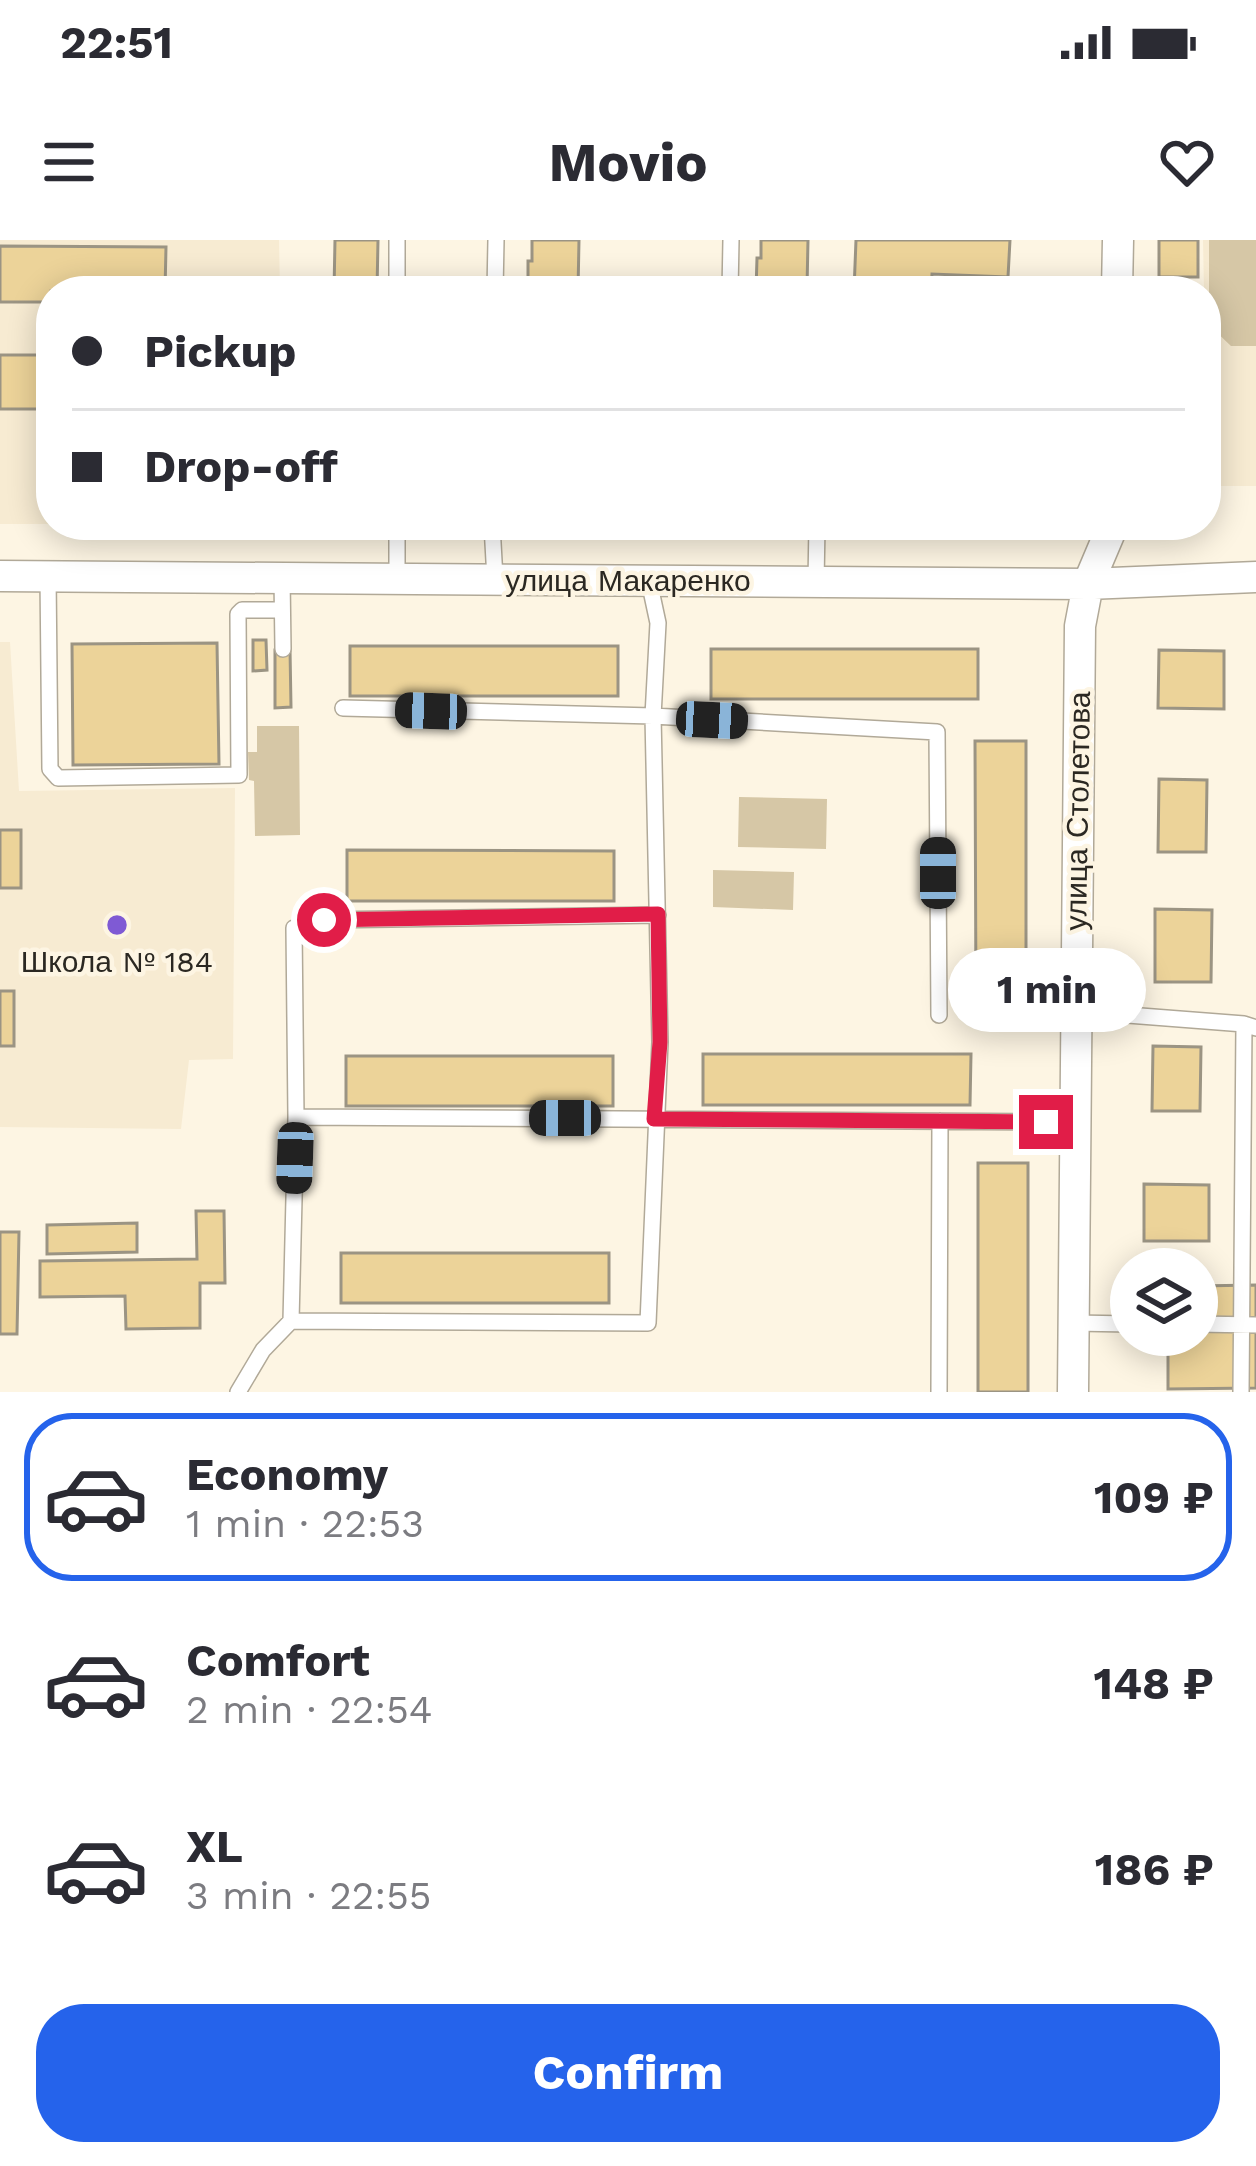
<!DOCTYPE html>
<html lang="en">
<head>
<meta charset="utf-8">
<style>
  body { margin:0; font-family:"Work Sans",sans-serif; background:#f7f7f7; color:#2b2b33; height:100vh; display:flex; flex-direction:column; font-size:45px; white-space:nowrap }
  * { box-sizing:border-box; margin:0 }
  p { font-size:39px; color:#7c7c81 }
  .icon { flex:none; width:66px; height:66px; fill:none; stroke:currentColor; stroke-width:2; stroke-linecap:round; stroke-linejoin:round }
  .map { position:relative; height:1152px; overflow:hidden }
  .side { display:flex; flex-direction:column; background:#fff; flex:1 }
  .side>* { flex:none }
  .guide { position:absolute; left:36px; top:36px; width:1185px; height:264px; border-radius:48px; box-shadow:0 6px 30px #0003; display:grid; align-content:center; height:264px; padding:0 36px; background:#fff }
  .tools { position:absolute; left:1110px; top:1008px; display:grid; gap:24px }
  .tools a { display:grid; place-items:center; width:108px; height:108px; border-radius:50%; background:#fff; box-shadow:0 6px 30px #0003; font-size:60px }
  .end { position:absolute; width:54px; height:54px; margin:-27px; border:15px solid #e11d48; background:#fff; box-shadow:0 0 0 6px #fff }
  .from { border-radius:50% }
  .bubble { position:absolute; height:84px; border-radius:42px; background:#fff; box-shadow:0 6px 30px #0003; font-size:39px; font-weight:700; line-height:84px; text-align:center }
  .car { position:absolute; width:36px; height:72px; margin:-36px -18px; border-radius:15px; box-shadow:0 0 9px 3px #0007; background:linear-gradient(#222 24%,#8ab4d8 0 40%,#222 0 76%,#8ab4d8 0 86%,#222 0) }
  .guide b { display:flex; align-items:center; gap:42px; height:114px; font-size:45px }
  .guide b+b { border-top:3px solid #e1e1e2 }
  .guide i { width:30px; height:30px; background:#2b2b33 }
  ul { padding:21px 0 0; list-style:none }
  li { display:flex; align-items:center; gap:36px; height:168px; margin:0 24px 18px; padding:0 12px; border:6px solid transparent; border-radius:48px }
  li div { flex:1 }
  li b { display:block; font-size:45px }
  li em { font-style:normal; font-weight:700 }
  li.on { border-color:#2563eb }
  li>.icon { width:108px; height:108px; stroke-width:1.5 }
  .action { display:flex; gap:24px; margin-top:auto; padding:24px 36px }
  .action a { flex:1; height:138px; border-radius:48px; background:#2563eb; color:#fff; font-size:48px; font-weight:700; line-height:138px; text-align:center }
  .status { display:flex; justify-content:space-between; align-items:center; height:84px; padding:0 60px; background:#fff; direction:ltr }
  .status svg { height:33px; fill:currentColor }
  header { display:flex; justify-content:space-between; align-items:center; height:156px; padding:0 36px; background:#fff; font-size:54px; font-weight:700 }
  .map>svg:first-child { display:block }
</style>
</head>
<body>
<div class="status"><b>22:51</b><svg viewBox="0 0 49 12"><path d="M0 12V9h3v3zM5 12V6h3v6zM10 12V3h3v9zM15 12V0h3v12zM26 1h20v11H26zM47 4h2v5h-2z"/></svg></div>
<header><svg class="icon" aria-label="menu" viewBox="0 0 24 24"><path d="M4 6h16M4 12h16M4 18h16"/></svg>Movio<svg class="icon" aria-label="heart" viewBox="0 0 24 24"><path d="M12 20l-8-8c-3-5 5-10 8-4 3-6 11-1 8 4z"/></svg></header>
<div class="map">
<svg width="1256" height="1152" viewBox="0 0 1256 1152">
  <rect width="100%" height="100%" fill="#fdf5e3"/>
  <path fill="#f7ebd2" d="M0 0H279L280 51H51V284H0Z
    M1203 0H1256V246H1207L1206 51H1204Z
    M0 402H10L19 551 235 548 233 819 189 820 181 889 0 887Z"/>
  <path fill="#d6c7a6" d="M1209 0H1256V106H1231L1209 85Z
    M257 486H299L300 595 255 596 254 541 249 540 248 512H257Z
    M739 557 827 559 826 609 738 607Z
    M713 630 794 632 793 670 713 667Z"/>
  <path fill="#ecd399" stroke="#9b9483" stroke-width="3" d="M335 0H378L377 51H334Z
    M532 0H579L578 51H528V21H532Z
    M761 0H808L807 48 756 51 757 18H761Z
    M856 0H1010L1008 37 932 34 931 51H854Z
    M1159 0H1198V37H1159Z
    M0 6 166 7 165 51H51V62H0Z
    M0 115H40V169H0Z
    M253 400H266L267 430 253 431Z
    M217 403 219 524 73 525 72 404Z
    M350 406H618V456H350Z
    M290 409 291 467 275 468V410Z
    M711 409H978V459H711Z
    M1159 410 1224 411V469L1158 468Z
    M975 501H1026V768H976Z
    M1159 539 1207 540 1206 612H1158Z
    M0 590H21V648H0Z
    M347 610 614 611V661H347Z
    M1155 669 1212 670 1211 742H1155Z
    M0 751H14V806H0Z
    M1153 806 1201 807 1200 871H1152Z
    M703 814H971L970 865H703Z
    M346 816H613V866H346Z
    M978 923H1028V1152H978Z
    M1144 944 1209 945V1001H1144Z
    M196 971H224L225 1043H200V1088L126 1089 125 1056 40 1057V1021L197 1019Z
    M137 983V1012L47 1014V985Z
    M0 992H19L17 1094H0Z
    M341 1013H609V1063H341Z
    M1256 1045V1148L1168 1149V1095H1197V1046Z"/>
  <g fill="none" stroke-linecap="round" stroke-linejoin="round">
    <defs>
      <path id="lane" d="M397 51V0
        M495 51 496 0
        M730 51 731 0
        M1027 51 1030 47 1117 46
        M492 285 495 339
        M48 336 50 529 58 538 239 535 238 374 242 370H282
        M282 338 283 409
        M397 339V285
        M649 341 658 383 653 476 660 802 648 1083 291 1081 296 877 1075 882
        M816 342 817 285
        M343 468 653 476 937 492 939 775
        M1076 771 1244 784 1256 788
        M296 877 294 688 324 680 658 675
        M1073 1083 1131 1084
        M1197 1084 1256 1085
        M238 1152 263 1110 291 1081
        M939 1152 940 881
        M1241 1152 1244 784"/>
      <path id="street" d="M1117 51 1118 0
        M0 336 1088 344 1256 337
        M1073 1152 1080 386 1088 344 1113 285"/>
    </defs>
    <use href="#lane" stroke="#b1a998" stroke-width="18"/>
    <use href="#street" stroke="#b1a998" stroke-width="33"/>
    <use href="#lane" stroke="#fff" stroke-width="15"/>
    <use href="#street" stroke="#fff" stroke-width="30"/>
  </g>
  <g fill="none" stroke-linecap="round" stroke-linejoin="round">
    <path stroke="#e11d48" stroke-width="15" d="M324 680 658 674 660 802 654 879 1046 882"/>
  </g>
  <circle fill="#7f5ad4" stroke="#fdf5e3" stroke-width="4.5" cx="117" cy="685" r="12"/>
  <g text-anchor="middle" stroke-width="9" stroke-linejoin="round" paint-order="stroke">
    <g font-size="30" fill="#2b2822" stroke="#fdf5e3">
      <text x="628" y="351">улица Макаренко</text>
      <text transform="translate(1078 571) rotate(-89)" y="10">улица Столетова</text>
    </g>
    <g font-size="30" fill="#2b2822" stroke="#fdf5e3">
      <text x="117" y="732">Школа № 184</text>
    </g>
  </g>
</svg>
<div class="tools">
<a><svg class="icon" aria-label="layers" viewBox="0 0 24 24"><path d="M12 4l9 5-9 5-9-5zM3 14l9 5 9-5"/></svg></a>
</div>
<i class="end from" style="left:324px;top:680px"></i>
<i class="end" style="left:1046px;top:882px"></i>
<div class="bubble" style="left:948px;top:708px;width:198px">1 min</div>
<i class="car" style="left:431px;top:471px;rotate:272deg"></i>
<i class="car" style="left:712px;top:480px;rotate:93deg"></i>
<i class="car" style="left:938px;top:633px;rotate:0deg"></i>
<i class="car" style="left:565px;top:878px;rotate:270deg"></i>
<i class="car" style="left:295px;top:918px;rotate:182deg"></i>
<div class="guide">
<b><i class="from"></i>Pickup</b>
<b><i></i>Drop-off</b>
</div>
</div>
<section class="side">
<ul>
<li class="on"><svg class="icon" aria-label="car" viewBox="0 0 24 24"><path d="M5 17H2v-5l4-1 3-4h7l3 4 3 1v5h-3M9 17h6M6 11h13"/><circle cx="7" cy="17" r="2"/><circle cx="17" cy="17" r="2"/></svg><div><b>Economy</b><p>1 min · 22:53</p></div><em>109 ₽</em></li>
<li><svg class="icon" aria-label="car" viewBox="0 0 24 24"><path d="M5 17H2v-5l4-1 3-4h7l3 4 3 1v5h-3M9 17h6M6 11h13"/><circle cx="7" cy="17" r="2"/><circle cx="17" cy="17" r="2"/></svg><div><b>Comfort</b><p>2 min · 22:54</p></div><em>148 ₽</em></li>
<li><svg class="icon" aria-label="car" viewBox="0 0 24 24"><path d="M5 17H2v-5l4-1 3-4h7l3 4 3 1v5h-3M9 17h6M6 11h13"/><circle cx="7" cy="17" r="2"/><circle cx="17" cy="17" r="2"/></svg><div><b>XL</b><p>3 min · 22:55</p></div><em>186 ₽</em></li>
</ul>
<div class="action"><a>Confirm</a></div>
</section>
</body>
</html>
